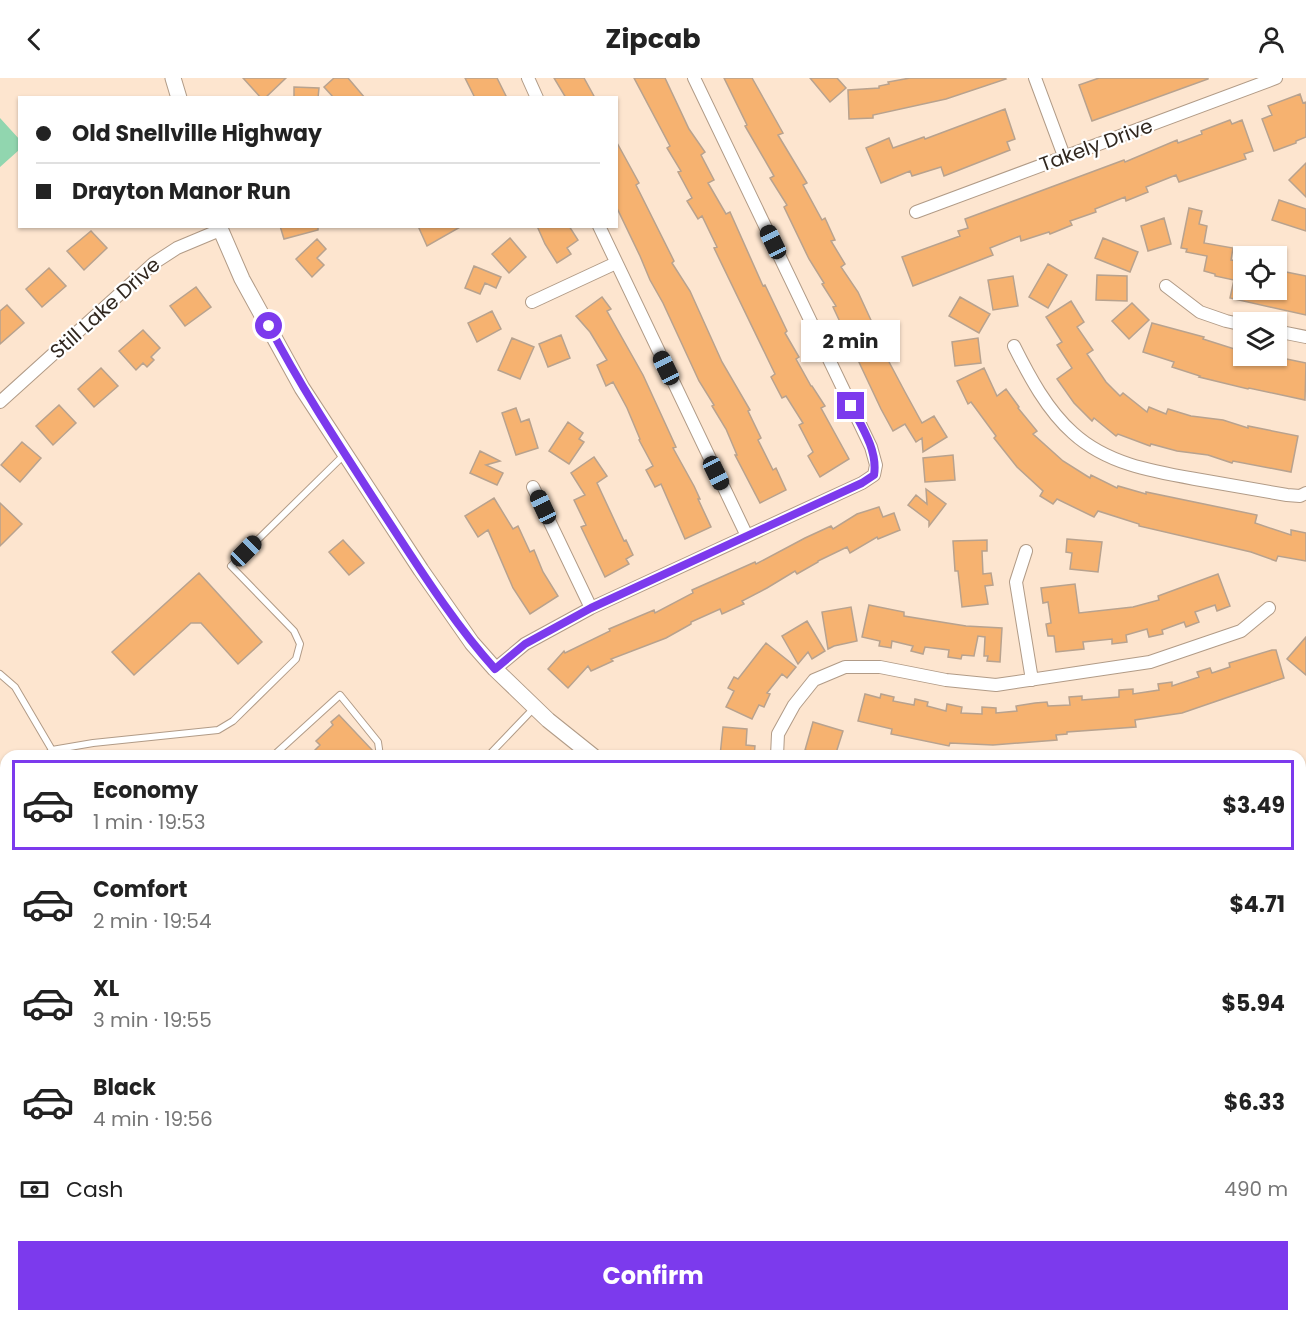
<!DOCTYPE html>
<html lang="en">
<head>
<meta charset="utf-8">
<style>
  body { margin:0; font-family:Poppins,sans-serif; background:#f2f2f2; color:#222; height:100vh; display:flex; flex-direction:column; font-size:22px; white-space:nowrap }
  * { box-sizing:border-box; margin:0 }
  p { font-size:20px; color:#767676 }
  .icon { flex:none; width:33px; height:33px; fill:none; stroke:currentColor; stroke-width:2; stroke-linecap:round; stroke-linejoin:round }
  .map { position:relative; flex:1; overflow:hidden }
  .panel { position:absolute; left:0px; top:672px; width:1306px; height:572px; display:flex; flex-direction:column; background:#fff; border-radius:18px 18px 0 0; box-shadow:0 2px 4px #0004 }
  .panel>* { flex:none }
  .hud { position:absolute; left:18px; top:18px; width:600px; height:132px; border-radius:0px; box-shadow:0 2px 4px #0004; display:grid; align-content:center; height:132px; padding:0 18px; background:#fff }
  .controls { position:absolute; left:1233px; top:168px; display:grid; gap:12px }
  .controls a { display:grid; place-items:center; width:54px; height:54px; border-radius:0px; background:#fff; box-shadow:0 2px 4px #0004; font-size:30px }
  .end { position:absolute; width:27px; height:27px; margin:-14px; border:8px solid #7c3aed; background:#fff; box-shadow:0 0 0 3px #fff }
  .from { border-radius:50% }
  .bubble { position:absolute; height:42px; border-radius:0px; background:#fff; box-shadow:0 2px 4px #0004; font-size:20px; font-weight:700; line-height:42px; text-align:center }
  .car { position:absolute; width:18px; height:36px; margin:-18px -9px; border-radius:8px; box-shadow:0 0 4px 2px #0007; background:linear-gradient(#222 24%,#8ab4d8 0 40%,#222 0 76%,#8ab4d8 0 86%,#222 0) }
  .hud b { display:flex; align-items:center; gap:21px; height:57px; font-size:22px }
  .hud b+b { border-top:2px solid #e0e0e0 }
  .hud i { width:15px; height:15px; background:#222 }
  ul { padding:10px 0 0; list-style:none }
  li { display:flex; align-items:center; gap:18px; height:90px; margin:0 12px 9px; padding:0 6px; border:3px solid transparent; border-radius:0px }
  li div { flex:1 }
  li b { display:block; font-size:22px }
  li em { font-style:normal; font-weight:700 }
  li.active { border-color:#7c3aed }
  li>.icon { width:54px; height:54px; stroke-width:1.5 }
  .pay { display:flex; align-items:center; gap:15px; height:66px; padding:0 18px; font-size:22px }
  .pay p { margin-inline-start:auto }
  .primary-button { display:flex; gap:12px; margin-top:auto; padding:12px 18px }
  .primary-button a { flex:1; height:69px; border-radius:0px; background:#7c3aed; color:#fff; font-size:24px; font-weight:700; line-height:69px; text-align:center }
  header { display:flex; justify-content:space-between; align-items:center; height:78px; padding:0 18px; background:#fff; font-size:27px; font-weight:700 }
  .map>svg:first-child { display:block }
</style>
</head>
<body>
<header><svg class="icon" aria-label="back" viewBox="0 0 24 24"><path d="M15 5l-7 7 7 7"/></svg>Zipcab<svg class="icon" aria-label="person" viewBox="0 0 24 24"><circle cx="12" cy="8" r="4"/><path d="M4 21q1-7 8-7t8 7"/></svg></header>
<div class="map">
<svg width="1306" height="1243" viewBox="0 0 1306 1243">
  <rect width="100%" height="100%" fill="#fde5cf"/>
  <path fill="#91d6af" d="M0 40 20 62 19 72 0 89Z
    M6 748V1012L0 1006V950L3 946 0 943V753Z"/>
  <path fill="#f6b270" stroke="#b8a28e" stroke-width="1.5" d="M243 0H286L265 20H261Z
    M334 0H348L365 20H334L324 9Z
    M465 0H497L507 20H475Z
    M554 0H584L595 20H566Z
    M634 0H665L689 51 705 74 701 77 714 102 708 105 726 136 730 134 763 208 765 207 787 253 785 255 799 279 796 281 811 308H812L825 328 821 330 849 381 820 399 808 378 813 374 799 347 803 345 786 318 782 320 771 299 775 296 714 170 717 169 702 138 698 141 687 123 692 120 678 94 681 93 667 70 670 68Z
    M724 0H752L783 55 778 57 807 105 803 107 822 142 825 140 835 162 831 163 845 186 841 189 858 214 881 264 879 265 905 314 922 345 934 338 947 359 923 374 922 360 916 364 905 346 893 353 881 331 833 229 836 228 822 206 824 205 809 181 784 129 787 127 770 100 774 98 745 48 747 47Z
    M810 0H837L846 10 830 24Z
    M910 0H1005L1006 1 946 21 873 37V40L849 41 848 12 879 10V8L889 6 888 4Z
    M1099 0H1208V1L1092 43 1079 7Z
    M294 9 319 10 318 20H294Z
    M1300 16 1303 25 1306 24V59L1296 63V65L1274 73 1262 41 1272 37 1268 28Z
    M1005 31 1015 61 1007 64 1010 72 944 98 941 89 912 98 910 93 881 105 866 70 889 60 893 70 924 59 925 61Z
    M1230 42 1232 46 1242 42 1253 73 1244 76 1246 81 1179 104 1176 97 1146 109 1148 114 1126 123 1125 119 1095 131 1096 134 1070 143 1072 147 1050 156 1049 154 1021 163 1020 158 990 170 993 177 913 208 902 179 960 158 958 153 968 150 965 141 1124 82 1125 84 1177 62 1178 65 1202 56 1201 53Z
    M616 63 639 105 636 107 674 183 672 185 690 213 722 284 750 332 748 333 761 360 758 362 773 392 776 390 786 412 760 425 735 377H737L726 351 712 328 714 327 699 303 663 225 650 202 640 178 616 128Z
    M1306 85V119L1289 102Z
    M1279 122 1306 131V153L1272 142Z
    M1189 130 1202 133 1199 146 1207 148 1204 165 1233 170 1231 182 1238 183 1239 176 1244 177V212H1276V192L1306 198V237L1230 220 1234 202 1215 198V196L1204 193 1207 178 1186 174 1187 171 1181 170Z
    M1164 140 1171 166 1148 173 1141 148Z
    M280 148H318V152L284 161Z
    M418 148H462L427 168Z
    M537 148H569L578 162 567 170 571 176 557 185 545 166Z
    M91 153 107 170 84 192 67 173Z
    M510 160 526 179 509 195 492 176Z
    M1103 160 1138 174 1130 194 1095 180Z
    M317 161 326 171 317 180 324 187 312 199 296 181Z
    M1048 186 1067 197 1048 230 1029 219Z
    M474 188 501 199 496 210 485 205 480 216 465 210Z
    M49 190 66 208 42 229 26 211Z
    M1097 197 1127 198V223L1096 222Z
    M1013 198 1018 228 993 232 988 202Z
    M196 209 211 229 185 248 170 228Z
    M602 219 611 231 607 233 643 297 676 369 673 370 694 408 700 421H698L711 449 685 461 661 406 655 409 646 392 653 388 639 362 640 361 627 330 613 304 606 308 597 287 607 282 590 254 576 238Z
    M960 219 990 236 979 255 949 238Z
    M1071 223 1084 244 1077 249 1093 272 1087 276 1106 304 1120 318 1123 315 1147 334 1149 329 1166 336 1168 331 1191 338 1223 342 1248 350V348L1298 358 1291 394 1233 383 1232 385 1208 377 1177 373 1151 366 1150 368 1118 356 1116 358 1094 340 1092 343 1074 325 1057 301 1072 290 1057 267 1062 264 1046 239Z
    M1132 225 1149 242 1129 261 1112 243Z
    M7 227 24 245 0 266V233Z
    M492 233 501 251 477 264 468 245Z
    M1152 245 1204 259 1203 261 1244 274V278H1272L1306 285 1305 322 1249 310 1248 311 1199 299 1200 298 1172 289 1174 284 1143 274Z
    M143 252 160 270 151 279 154 282 147 289 143 285 136 292 119 273Z
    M561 257 570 280 548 289 539 266Z
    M512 260 534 269 520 301 498 292Z
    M978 260 981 285 955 288 952 264Z
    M101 290 118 308 94 329 78 311Z
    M984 290 997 318 1006 311 1019 329 1018 330 1037 353 1033 356 1063 383 1090 400 1091 397 1117 410 1118 408 1146 416V414L1257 437 1255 445 1291 457V452L1306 455V483L1278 478 1276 483 1251 474 1139 448V446L1098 433 1094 439 1057 421 1053 426 1040 418 1043 413 1017 389 994 360 996 358 971 324 968 326 957 303Z
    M59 327 76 345 53 367 36 348Z
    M516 330 521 344 529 341 538 370 516 377 502 335Z
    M568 344 583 355 579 361 584 364 569 386 549 373Z
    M22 364 41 380 20 404 1 387Z
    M480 373 500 383 486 387 503 395 497 407 470 395Z
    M953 377 955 402 925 404 923 380Z
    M594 379 607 398 597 405 624 463 626 462 633 477 626 481 629 486 605 499 581 449 586 447 574 422 585 417 571 395Z
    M926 411 946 426 929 448V443L908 427 916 417 927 426Z
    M494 420 513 451 518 448 530 474 534 472 543 494 558 518 530 536 513 510 488 452 478 459 465 438Z
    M0 425 22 446 0 468Z
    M879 429 883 439 894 435 900 452 878 461 877 459 850 475 847 469 818 483V484L797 496 795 493 767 510 742 523 744 526 722 536 720 531 691 544V546L666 560 611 581 613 583 591 593 588 588 568 610 548 591 564 573 565 575 610 553 609 551 654 532 655 535 693 515 692 512 755 484 756 486 805 460 831 448 833 451 857 436Z
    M1067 461 1102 464 1098 494 1070 491 1072 475 1066 474Z
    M343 462 364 485 349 497 329 474Z
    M987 462V473H982L983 496 991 495 993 507 985 508 988 526 962 529 958 493H955L953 463Z
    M199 495 262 564 238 586 201 545H191L134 597 112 574Z
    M1218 496 1230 528 1217 533 1215 527 1195 534 1199 544 1186 549 1184 544 1162 552 1163 556 1149 559 1147 551 1126 557 1127 564 1112 566V561L1083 564 1084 571 1056 574 1054 558H1048L1046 546 1051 545 1048 524 1043 525 1041 510 1075 506 1079 535 1133 529 1159 522 1158 518Z
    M869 527 904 534V538L966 548 1002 550 1000 584 987 583 988 578H984L985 559 978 558 974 578 962 577 961 581 948 579 949 572 925 569 923 576 911 573 913 568 892 563 891 570 879 568 880 563 862 559Z
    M851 529 857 563 834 568 828 571 822 534Z
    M807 543 825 573 812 581 808 574 798 586 782 558Z
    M1306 559V597L1287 581Z
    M766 565 796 589 787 600 782 596 767 615 770 616 764 629 759 627 752 641 726 629 734 613 728 610 734 599 738 601Z
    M1272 572H1276L1284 600 1182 635 1135 642 1136 649 1067 654V656L1056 657 1057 662 1032 664 993 667 950 665 949 668 891 656 892 651 858 643 865 616 880 620 881 616 894 619 893 623 914 627 915 621 928 624 927 628 946 633 947 626 962 629 961 635 982 636V629L996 630V635L1017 633 1016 628 1035 625 1047 624 1048 628 1070 627 1069 619 1082 618V622L1119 619V612L1133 611V616L1159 612 1158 606 1172 604V608L1199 599 1197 594 1210 590 1212 595 1230 589 1229 585Z
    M339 637 374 674 375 678H309L320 667 316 663 333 647 331 644Z
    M813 644 843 653 835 678H824L805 672Z
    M723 649 747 651 746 667 755 668 754 678H720Z"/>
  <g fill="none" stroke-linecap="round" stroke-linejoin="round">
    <defs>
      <path id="service" d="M0 596 15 609 52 672 46 678
        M52 672 93 665 218 652 233 643 296 581 300 566 294 553 231 488 344 377
        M273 678 340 617 378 664 380 678
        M488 678 534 630
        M0 723 6 717
        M0 1057 6 1052
        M0 1137 6 1133
        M685 1238 688 1243
        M731 1238 735 1243
        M778 1238 782 1243
        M825 1238 828 1243
        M863 1238 866 1243
        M903 1238 904 1243
        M128 1243 132 1239 139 1243"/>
      <path id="minor" d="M528 0 537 20
        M1035 0 1064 78
        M916 134 1276 0
        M599 148 747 458
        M1166 208 1200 234 1226 243 1244 247
        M532 224 616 185
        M1276 253 1306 259
        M1014 268C1029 298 1047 332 1073 355 1108 387 1156 394 1201 402 1229 407 1258 412 1287 417L1300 418 1306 415
        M0 324 154 185 177 170 220 152
        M533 409 591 530
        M1026 473 1016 504 1032 602
        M495 591 525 566 591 530 862 405 874 397 876 387 871 369 694 0
        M777 678 778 656 794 627 814 602 845 589H880L946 602 996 607 1150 584 1241 553 1269 530
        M1300 1063H1306
        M1140 1238 1144 1243"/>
      <path id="tertiary" d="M173 0 179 20
        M219 148 242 201 302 310 421 492 472 565 495 591 548 642 593 678
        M1016 1238 1020 1243
        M977 1243 982 1238"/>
      <path id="trunk" d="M0 1164 6 1170
        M0 1200 6 1206
        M40 1238 46 1243
        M78 1238 84 1243"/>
    </defs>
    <use href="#service" stroke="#b19b87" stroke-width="8"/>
    <use href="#minor" stroke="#b19b87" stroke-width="14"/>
    <use href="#tertiary" stroke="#b19b87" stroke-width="17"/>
    <use href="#trunk" stroke="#8b563d" stroke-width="22"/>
    <use href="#service" stroke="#fff" stroke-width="6"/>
    <use href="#minor" stroke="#fff" stroke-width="12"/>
    <use href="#tertiary" stroke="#fff" stroke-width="15"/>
    <use href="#trunk" stroke="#ca8c70" stroke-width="20"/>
  </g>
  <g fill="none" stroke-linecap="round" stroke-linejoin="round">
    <path stroke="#7c3aed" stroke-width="8" d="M269 248C303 313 343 373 383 435 418 488 452 543 495 591L525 566 591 530 862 405 874 397C878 373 862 349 851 328"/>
  </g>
  <g text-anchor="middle" stroke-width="4.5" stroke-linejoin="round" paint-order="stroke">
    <g font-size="20" fill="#30271f" stroke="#fff">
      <text transform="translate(1096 67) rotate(-20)" y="7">Takely Drive</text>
      <text transform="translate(105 230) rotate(-42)" y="7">Still Lake Drive</text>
    </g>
  </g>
</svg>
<div class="controls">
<a><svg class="icon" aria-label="locate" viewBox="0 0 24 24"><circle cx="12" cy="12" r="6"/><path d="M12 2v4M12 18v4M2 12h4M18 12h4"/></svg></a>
<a><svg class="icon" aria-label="layers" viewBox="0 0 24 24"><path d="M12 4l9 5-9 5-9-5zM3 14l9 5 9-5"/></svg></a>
</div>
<i class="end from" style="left:269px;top:248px"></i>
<i class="end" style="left:851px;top:328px"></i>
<div class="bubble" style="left:801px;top:242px;width:99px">2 min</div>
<i class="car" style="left:773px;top:164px;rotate:334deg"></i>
<i class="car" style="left:666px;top:290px;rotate:334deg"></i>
<i class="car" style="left:716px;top:395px;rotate:154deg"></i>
<i class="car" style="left:543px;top:429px;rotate:335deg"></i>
<i class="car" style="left:246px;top:473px;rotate:45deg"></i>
<div class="hud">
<b><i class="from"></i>Old Snellville Highway</b>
<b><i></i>Drayton Manor Run</b>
</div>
<section class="panel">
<ul>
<li class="active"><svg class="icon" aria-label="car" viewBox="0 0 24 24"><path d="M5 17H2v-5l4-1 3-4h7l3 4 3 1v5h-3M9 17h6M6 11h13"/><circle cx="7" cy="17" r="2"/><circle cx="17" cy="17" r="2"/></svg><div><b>Economy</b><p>1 min · 19:53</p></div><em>$3.49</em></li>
<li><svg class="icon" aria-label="car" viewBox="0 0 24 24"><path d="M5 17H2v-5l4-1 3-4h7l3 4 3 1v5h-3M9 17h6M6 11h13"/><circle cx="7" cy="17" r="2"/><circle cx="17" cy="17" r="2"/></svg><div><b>Comfort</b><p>2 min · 19:54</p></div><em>$4.71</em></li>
<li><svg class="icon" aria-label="car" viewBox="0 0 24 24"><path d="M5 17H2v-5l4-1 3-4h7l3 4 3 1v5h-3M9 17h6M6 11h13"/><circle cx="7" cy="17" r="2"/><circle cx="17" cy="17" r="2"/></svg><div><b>XL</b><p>3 min · 19:55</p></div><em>$5.94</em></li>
<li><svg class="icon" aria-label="car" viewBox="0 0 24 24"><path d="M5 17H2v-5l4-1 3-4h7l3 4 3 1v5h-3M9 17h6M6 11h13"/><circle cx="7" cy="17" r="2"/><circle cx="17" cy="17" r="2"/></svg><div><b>Black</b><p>4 min · 19:56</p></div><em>$6.33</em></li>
</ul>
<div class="pay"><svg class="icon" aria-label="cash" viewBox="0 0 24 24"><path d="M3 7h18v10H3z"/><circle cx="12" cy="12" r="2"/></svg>Cash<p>490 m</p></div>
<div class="primary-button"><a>Confirm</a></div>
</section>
</div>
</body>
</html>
